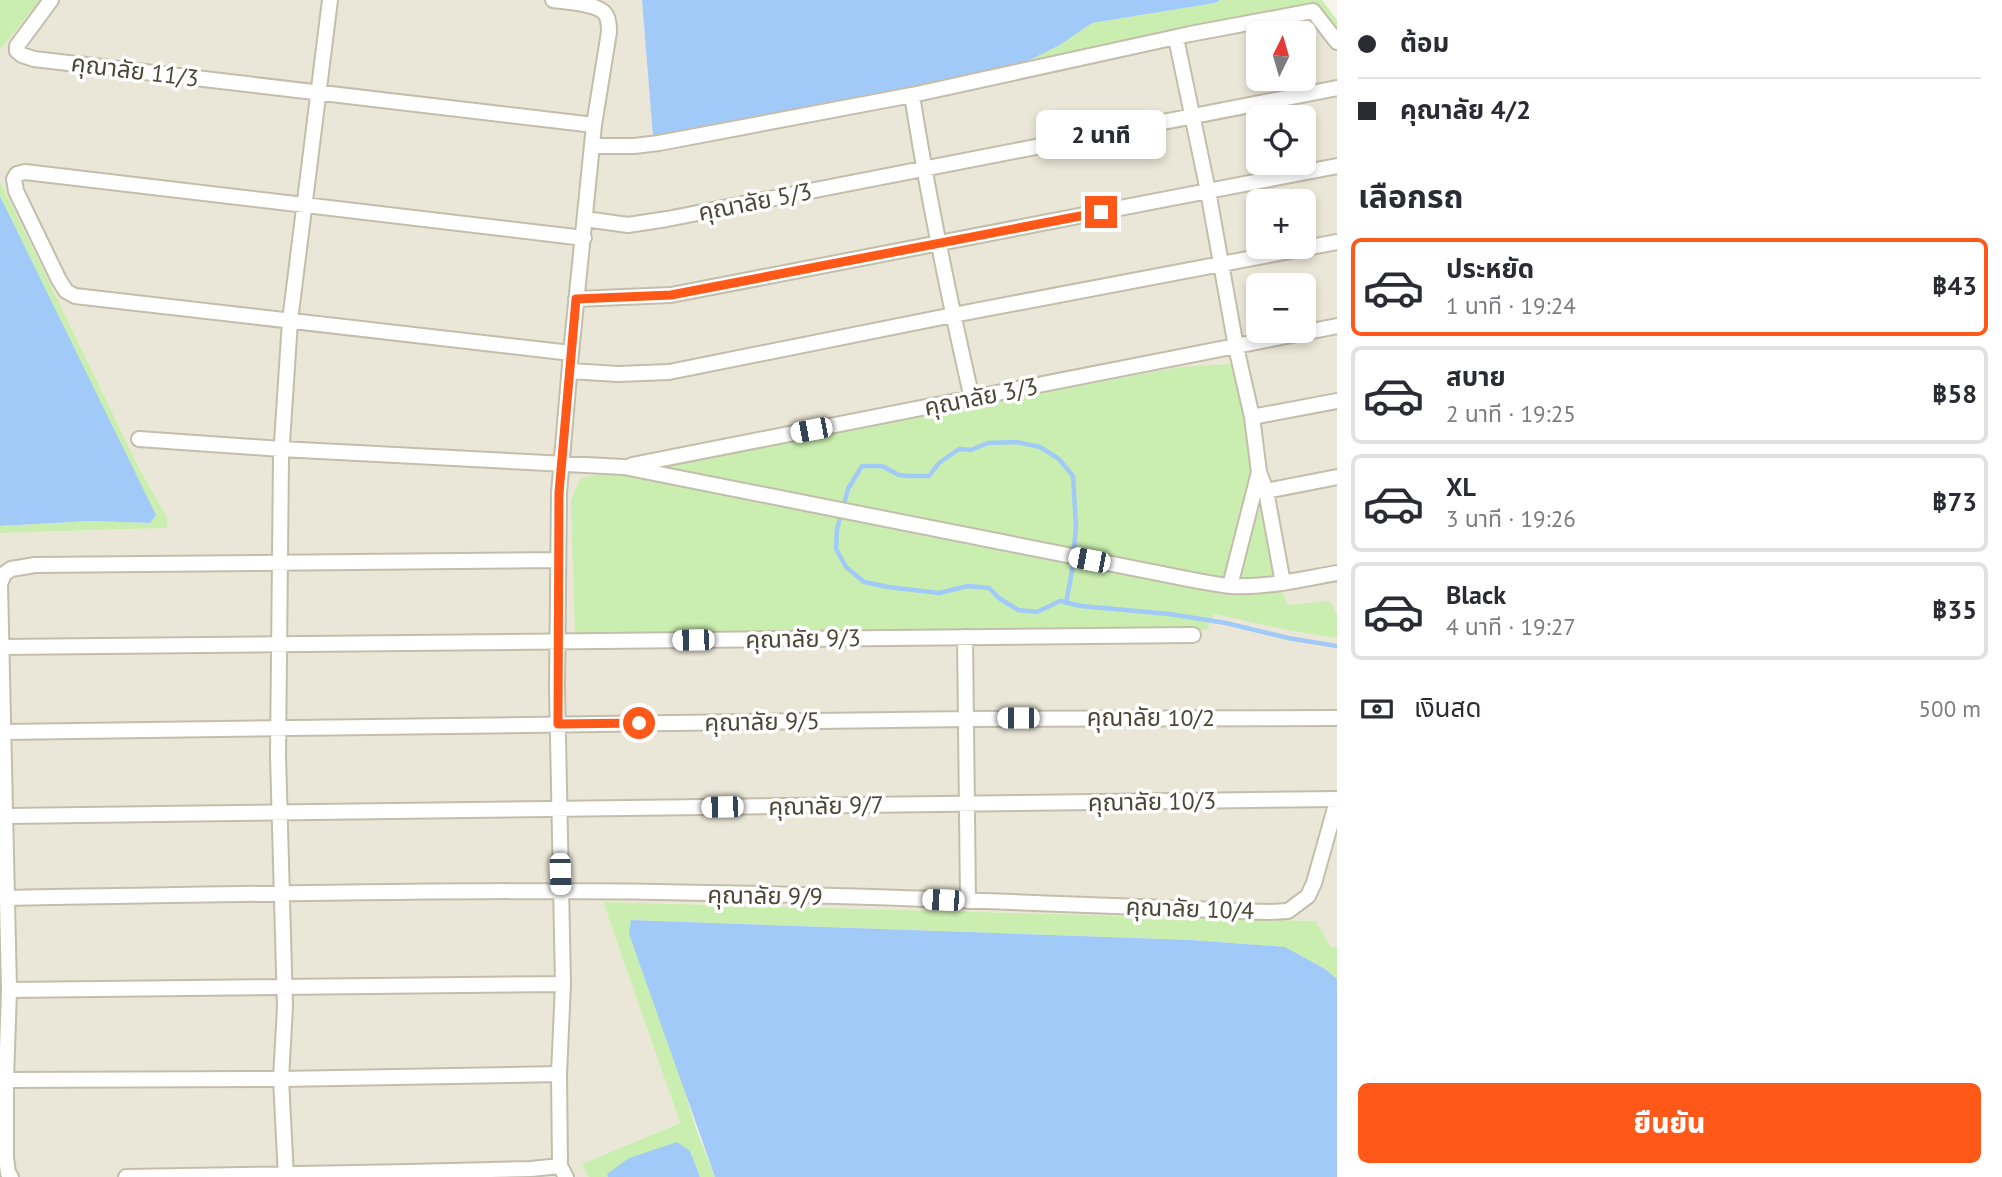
<!DOCTYPE html>
<html lang="th">
<head>
<meta charset="utf-8">
<style>
  body { margin:0; font-family:"PT Sans","Noto Sans Thai",sans-serif; background:#f2f2f3; color:#2b2b33; height:100vh; display:flex; flex-direction:column; font-size:26px; white-space:nowrap }
  * { box-sizing:border-box; margin:0 }
  p { font-size:23px; color:#7c7c81 }
  .icon { flex:none; width:38px; height:38px; fill:none; stroke:currentColor; stroke-width:2; stroke-linecap:round; stroke-linejoin:round }
  .map { position:relative; flex:1; overflow:hidden }
  .side { display:flex; flex-direction:column; background:#fff; width:665px }
  .side>* { flex:none }
  .guide { display:grid; align-content:center; height:154px; padding:0 21px; background:#fff }
  .needle { width:46px; rotate:5deg }
  .tools { position:absolute; left:1246px; top:21px; display:grid; gap:14px }
  .tools a { display:grid; place-items:center; width:70px; height:70px; border-radius:10px; background:#fff; box-shadow:0 4px 10px #0003; font-size:35px }
  .end { position:absolute; width:32px; height:32px; margin:-16px; border:9px solid #ff5819; background:#fff; box-shadow:0 0 0 4px #fff }
  .from { border-radius:50% }
  .bubble { position:absolute; height:49px; border-radius:10px; background:#fff; box-shadow:0 4px 10px #0003; font-size:23px; font-weight:800; line-height:49px; text-align:center }
  .car { position:absolute; width:21px; height:42px; margin:-21px -10px; border-radius:9px; box-shadow:0 0 5px 2px #0007; background:linear-gradient(#fff 24%,#345 0 40%,#fff 0 76%,#345 0 86%,#fff 0) }
  .guide b { display:flex; align-items:center; gap:24px; height:66px; font-size:26px }
  .guide b+b { border-top:2px solid #e1e1e2 }
  .guide i { width:18px; height:18px; background:#2b2b33 }
  ul { padding:0; list-style:none }
  li { display:flex; align-items:center; gap:21px; height:98px; margin:0 14px 10px; padding:0 7px; border:4px solid #e1e1e2; border-radius:10px }
  li div { flex:1 }
  li b { display:block; font-size:26px }
  li em { font-style:normal; font-weight:800 }
  li.selected { border-color:#ff5819 }
  li>.icon { width:63px; height:63px; stroke-width:1.5 }
  h2 { padding:0 21px; font-size:32px; line-height:84px }
  .pay { display:flex; align-items:center; gap:18px; height:77px; padding:0 21px; font-size:26px }
  .pay p { margin-inline-start:auto }
  .primary-button { display:flex; gap:14px; margin-top:auto; padding:14px 21px }
  .primary-button a { flex:1; height:80px; border-radius:10px; background:#ff5819; color:#fff; font-size:28px; font-weight:800; line-height:80px; text-align:center }
  main { display:flex; flex:1; min-height:0 }
  .map>svg:first-child { display:block }
</style>
</head>
<body>
<main>
<div class="map">
<svg width="1337" height="1177" viewBox="0 0 1337 1177">
  <rect width="100%" height="100%" fill="#f6f4ea"/>
  <path fill="#ebe7d8" fill-rule="evenodd" d="M40 0H642L653 137 1316 7 1337 36V947H1331L1316 921 603 902 680 1123 583 1164 589 1177H0V533L167 528 168 519 127 445 0 181V50ZM1258 33H1304V79H1258ZM1258 117H1304V163H1258ZM1258 201H1304V247H1258ZM1258 285H1304V331H1258Z"/>
  <path fill="#caeeaf" d="M0 0H40L0 50Z
    M1220 0H1322L1337 20V36L1315 8 1020 65 1060 45 1092 23 1215 3Z
    M0 181 136 462 168 519 167 528 0 533V526L91 521 149 523 155 515 0 196Z
    M1233 364 1276 578 1288 605 1330 601 1337 615V638L1287 630 1214 614 1207 630 637 634 575 637 571 501 577 485 581 478 1181 367Z
    M603 902 1316 921 1331 947H1337V979L1325 969 1284 947 1192 940 631 920 697 1131 715 1177H700L690 1151 607 1174 608 1177H589L582 1164 680 1123Z"/>
  <path fill="#a2caf8" d="M642 0H1220L1215 3 1092 23 1060 45 1020 65 653 137Z
    M0 196 156 515 150 523 91 521 0 526Z
    M631 920 1192 940 1285 947 1325 969 1337 979V1177H715L629 934Z
    M677 1142 690 1151 700 1177H608L607 1174 629 1158Z"/>
  <g fill="none" stroke-linecap="round" stroke-linejoin="round">
    <path stroke="#a2caf8" stroke-width="4.5" d="M1066 603 1072 571 1076 526 1073 476 1059 459 1040 447 1016 442 988 443 971 450 959 449 939 463 929 476H909L899 475 882 466H862L848 489 837 529 836 549 846 567 864 582 888 587 939 593 968 586 989 588 999 598 1018 610 1037 612 1060 601 1081 606 1169 614 1226 623 1288 638 1337 646"/>
    <defs>
      <path id="minor" d="M51 0 17 46V51L22 55 34 59 594 125
        M553 0C566 2 599 3 606 15 609 20 609 26 609 32L594 125 571 353 559 493 557 688 563 984 559 1074 560 1166 566 1177
        M1176 38 1208 191 1236 347 1252 417 1259 472 1266 491 1283 583
        M912 95C928 197 949 298 972 399
        M593 146H634L659 143 912 95 1190 34 1313 11 1337 42
        M585 219 628 225 667 219 1337 88
        M576 299 671 295 1337 166
        M571 353 75 296 66 291 59 280 16 191 14 179 17 174 25 172 584 238
        M570 371 618 374 669 372 953 315 1337 242
        M1252 417 1337 401
        M139 439 281 449 624 467 1198 581C1209 583 1220 585 1231 586 1267 588 1302 579 1337 573
        M632 465 1337 326
        M1266 491 1337 477
        M1230 586 1259 472
        M965 637 968 901
        M1 647 1193 635
        M4 732 966 719 1337 718
        M6 816 1337 799
        M7 898C191 895 375 891 559 891 795 892 1032 903 1268 912L1288 911 1308 896 1314 883 1337 801
        M9 990 563 984
        M6 1080 281 1079 559 1074
        M11 1177 8 1173 6 1157V1080L9 990 0 584 4 574 11 569 35 565 558 560
        M126 1177 409 1172 531 1169 560 1166
        M286 1177 281 1079 285 1007 278 755 281 458 290 321 330 0"/>
    </defs>
    <use href="#minor" stroke="#c3beab" stroke-width="18"/>
    <use href="#minor" stroke="#fff" stroke-width="14"/>
  </g>
  <g fill="none" stroke-linecap="round" stroke-linejoin="round">
    <path stroke="#ff5819" stroke-width="9" d="M639 723 558 724 559 493 576 299 671 295 1101 212"/>
  </g>
  <g text-anchor="middle" stroke-width="7" stroke-linejoin="round" paint-order="stroke">
    <g font-size="24" fill="#4c4637" stroke="#fff">
      <text transform="translate(135 71) rotate(7)" y="8">คุณาลัย 11/3</text>
      <text transform="translate(755 202) rotate(-11)" y="8">คุณาลัย 5/3</text>
      <text transform="translate(981 397) rotate(-11)" y="8">คุณาลัย 3/3</text>
      <text transform="translate(803 639) rotate(-1)" y="8">คุณาลัย 9/3</text>
      <text x="1151" y="726">คุณาลัย 10/2</text>
      <text transform="translate(762 722) rotate(-1)" y="8">คุณาลัย 9/5</text>
      <text transform="translate(1152 802) rotate(-1)" y="8">คุณาลัย 10/3</text>
      <text transform="translate(826 806) rotate(-1)" y="8">คุณาลัย 9/7</text>
      <text transform="translate(765 896) rotate(1)" y="8">คุณาลัย 9/9</text>
      <text transform="translate(1190 909) rotate(2)" y="8">คุณาลัย 10/4</text>
    </g>
  </g>
</svg>
<div class="tools">
<a><svg class="needle" viewBox="-14 -14 28 28"><path d="M0-13l5 13h-10z" fill="#e53935"/><path d="M0 13l5-13h-10z" fill="#7c7c81"/></svg></a>
<a><svg class="icon" aria-label="locate" viewBox="0 0 24 24"><circle cx="12" cy="12" r="6"/><path d="M12 2v4M12 18v4M2 12h4M18 12h4"/></svg></a>
<a>+</a>
<a>−</a>
</div>
<i class="end from" style="left:639px;top:723px"></i>
<i class="end" style="left:1101px;top:212px"></i>
<div class="bubble" style="left:1036px;top:110px;width:130px">2 นาที</div>
<i class="car" style="left:811px;top:430px;rotate:259deg"></i>
<i class="car" style="left:1089px;top:560px;rotate:281deg"></i>
<i class="car" style="left:693px;top:640px;rotate:269deg"></i>
<i class="car" style="left:1018px;top:718px;rotate:270deg"></i>
<i class="car" style="left:722px;top:807px;rotate:269deg"></i>
<i class="car" style="left:560px;top:874px;rotate:178deg"></i>
<i class="car" style="left:943px;top:900px;rotate:272deg"></i>
</div>
<section class="side">
<div class="guide">
<b><i class="from"></i>ต้อม</b>
<b><i></i>คุณาลัย 4/2</b>
</div>
<h2>เลือกรถ</h2>
<ul>
<li class="selected"><svg class="icon" aria-label="car" viewBox="0 0 24 24"><path d="M5 17H2v-5l4-1 3-4h7l3 4 3 1v5h-3M9 17h6M6 11h13"/><circle cx="7" cy="17" r="2"/><circle cx="17" cy="17" r="2"/></svg><div><b>ประหยัด</b><p>1 นาที · 19:24</p></div><em>฿43</em></li>
<li><svg class="icon" aria-label="car" viewBox="0 0 24 24"><path d="M5 17H2v-5l4-1 3-4h7l3 4 3 1v5h-3M9 17h6M6 11h13"/><circle cx="7" cy="17" r="2"/><circle cx="17" cy="17" r="2"/></svg><div><b>สบาย</b><p>2 นาที · 19:25</p></div><em>฿58</em></li>
<li><svg class="icon" aria-label="car" viewBox="0 0 24 24"><path d="M5 17H2v-5l4-1 3-4h7l3 4 3 1v5h-3M9 17h6M6 11h13"/><circle cx="7" cy="17" r="2"/><circle cx="17" cy="17" r="2"/></svg><div><b>XL</b><p>3 นาที · 19:26</p></div><em>฿73</em></li>
<li><svg class="icon" aria-label="car" viewBox="0 0 24 24"><path d="M5 17H2v-5l4-1 3-4h7l3 4 3 1v5h-3M9 17h6M6 11h13"/><circle cx="7" cy="17" r="2"/><circle cx="17" cy="17" r="2"/></svg><div><b>Black</b><p>4 นาที · 19:27</p></div><em>฿35</em></li>
</ul>
<div class="pay"><svg class="icon" aria-label="cash" viewBox="0 0 24 24"><path d="M3 7h18v10H3z"/><circle cx="12" cy="12" r="2"/></svg>เงินสด<p>500 m</p></div>
<div class="primary-button"><a>ยืนยัน</a></div>
</section>
</main>
</body>
</html>
